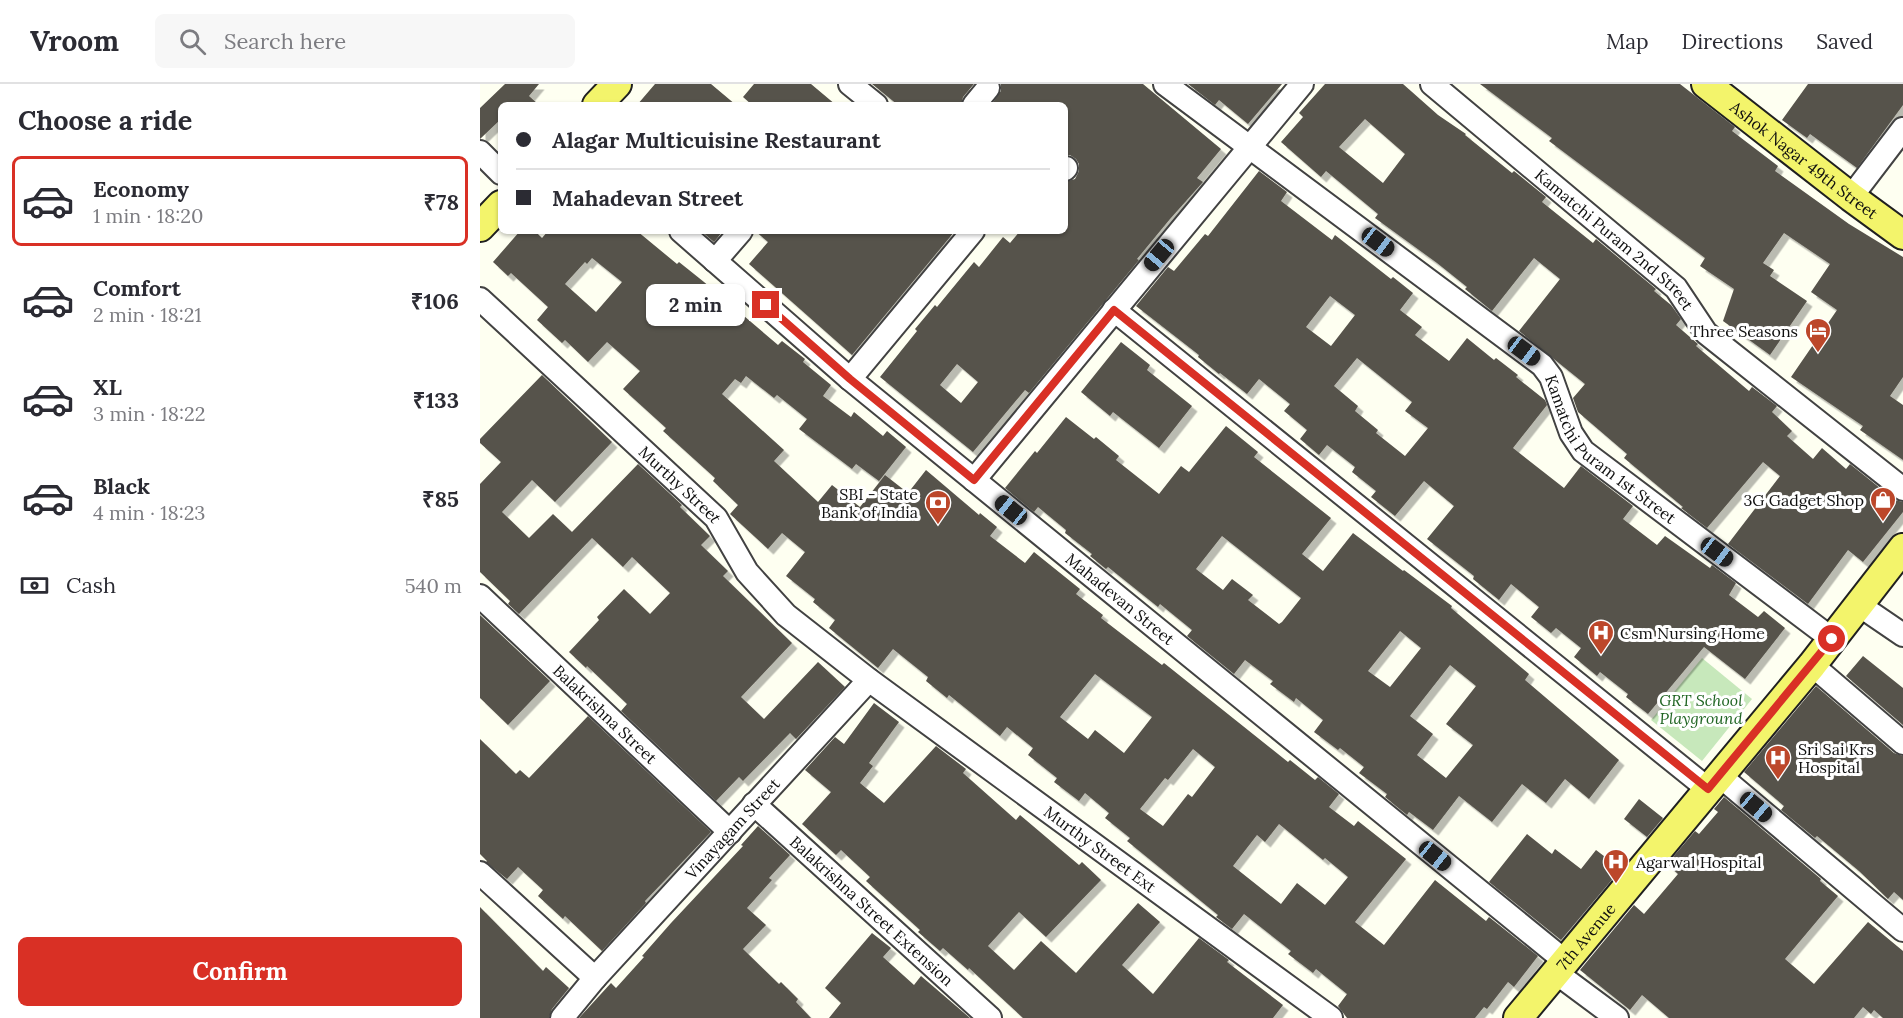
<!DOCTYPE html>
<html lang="en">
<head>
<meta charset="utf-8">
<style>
  body { margin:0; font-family:Lora,serif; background:#f7f7f7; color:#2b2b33; height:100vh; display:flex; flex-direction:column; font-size:22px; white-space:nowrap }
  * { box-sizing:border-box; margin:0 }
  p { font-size:20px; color:#7c7c81 }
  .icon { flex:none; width:33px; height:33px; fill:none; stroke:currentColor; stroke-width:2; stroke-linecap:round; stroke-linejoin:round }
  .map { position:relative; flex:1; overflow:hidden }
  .drawer { display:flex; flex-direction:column; background:#fff; width:480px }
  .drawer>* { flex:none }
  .guide { position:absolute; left:18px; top:18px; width:570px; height:132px; border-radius:9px; box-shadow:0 2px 4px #0004; display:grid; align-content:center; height:132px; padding:0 18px; background:#fff }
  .end { position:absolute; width:27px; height:27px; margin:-14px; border:8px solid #d93025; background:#fff; box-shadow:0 0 0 3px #fff }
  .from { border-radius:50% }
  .bubble { position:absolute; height:42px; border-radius:9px; background:#fff; box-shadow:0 2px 4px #0004; font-size:20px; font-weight:700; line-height:42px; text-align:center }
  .car { position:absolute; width:18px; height:36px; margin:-18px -9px; border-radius:8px; box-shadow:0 0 4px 2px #0007; background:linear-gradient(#222 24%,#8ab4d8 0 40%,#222 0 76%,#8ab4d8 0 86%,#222 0) }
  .guide b { display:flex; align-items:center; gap:21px; height:57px; font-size:22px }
  .guide b+b { border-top:2px solid #e1e1e2 }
  .guide i { width:15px; height:15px; background:#2b2b33 }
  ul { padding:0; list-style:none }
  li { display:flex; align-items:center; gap:18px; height:90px; margin:0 12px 9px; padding:0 6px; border:3px solid transparent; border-radius:9px }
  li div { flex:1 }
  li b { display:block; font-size:22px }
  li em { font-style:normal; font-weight:700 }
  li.selected { border-color:#d93025 }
  li>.icon { width:54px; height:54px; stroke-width:1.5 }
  h2 { padding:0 18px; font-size:27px; line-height:72px }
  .pay { display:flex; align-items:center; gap:15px; height:66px; padding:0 18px; font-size:22px }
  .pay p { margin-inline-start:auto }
  .primary-button { display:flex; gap:12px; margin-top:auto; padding:12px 18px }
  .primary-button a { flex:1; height:69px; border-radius:9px; background:#d93025; color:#fff; font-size:24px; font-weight:700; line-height:69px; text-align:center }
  header { display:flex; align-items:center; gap:36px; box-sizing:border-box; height:84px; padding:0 30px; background:#fff; border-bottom:2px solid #e1e1e2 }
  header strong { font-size:28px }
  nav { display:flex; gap:33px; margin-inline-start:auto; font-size:21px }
  .search { width:420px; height:54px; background:#f7f7f7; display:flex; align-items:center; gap:15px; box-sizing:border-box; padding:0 21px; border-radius:9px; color:#7c7c81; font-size:22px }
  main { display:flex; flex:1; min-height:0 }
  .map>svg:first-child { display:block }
</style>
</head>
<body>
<header>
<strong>Vroom</strong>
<div class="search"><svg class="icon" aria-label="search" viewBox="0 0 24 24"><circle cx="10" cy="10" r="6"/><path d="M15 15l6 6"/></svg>Search here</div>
<nav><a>Map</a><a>Directions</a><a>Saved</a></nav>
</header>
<main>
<section class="drawer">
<h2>Choose a ride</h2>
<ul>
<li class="selected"><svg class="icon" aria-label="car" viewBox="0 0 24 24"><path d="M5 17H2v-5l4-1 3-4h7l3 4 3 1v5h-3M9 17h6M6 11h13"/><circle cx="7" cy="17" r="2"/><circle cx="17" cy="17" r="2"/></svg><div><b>Economy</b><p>1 min · 18:20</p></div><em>₹78</em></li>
<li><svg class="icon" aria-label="car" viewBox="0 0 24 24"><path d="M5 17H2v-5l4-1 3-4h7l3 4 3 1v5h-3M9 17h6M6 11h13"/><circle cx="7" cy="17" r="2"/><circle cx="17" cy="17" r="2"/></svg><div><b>Comfort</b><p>2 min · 18:21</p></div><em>₹106</em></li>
<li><svg class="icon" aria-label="car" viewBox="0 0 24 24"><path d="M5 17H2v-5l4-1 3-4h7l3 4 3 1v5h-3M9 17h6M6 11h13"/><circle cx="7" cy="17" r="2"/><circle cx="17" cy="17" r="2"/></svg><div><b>XL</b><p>3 min · 18:22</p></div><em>₹133</em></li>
<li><svg class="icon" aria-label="car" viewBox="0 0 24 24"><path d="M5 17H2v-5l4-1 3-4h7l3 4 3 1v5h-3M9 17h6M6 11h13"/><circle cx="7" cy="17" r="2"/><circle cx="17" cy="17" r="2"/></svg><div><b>Black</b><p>4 min · 18:23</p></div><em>₹85</em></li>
</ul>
<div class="pay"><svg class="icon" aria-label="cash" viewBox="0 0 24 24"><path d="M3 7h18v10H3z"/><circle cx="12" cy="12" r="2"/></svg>Cash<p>540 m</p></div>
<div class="primary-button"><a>Confirm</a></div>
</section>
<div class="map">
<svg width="1423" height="934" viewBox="0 0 1423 934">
  <defs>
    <filter id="shadow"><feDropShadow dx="5.5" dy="5.5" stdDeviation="0" flood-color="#0004"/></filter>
  </defs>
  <rect width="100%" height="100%" fill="#fefff1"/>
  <path fill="#c7e8bb" d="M1222 574 1272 615 1222 677 1171 636Z"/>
  <path fill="#57534b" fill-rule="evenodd" filter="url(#shadow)" d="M25 0H59L49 12 59 21H21V35L0 55V24Z
    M175 0H231L256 21H157Z
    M274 0H331L356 21H272L263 13Z
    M392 0H494L483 13 481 21H418Z
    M521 0H663L741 65 717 94 723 98 690 135 657 175 659 176 549 309 545 306 493 368 400 293 437 247 435 245 455 221 457 223 494 178 499 183 523 153 530 159 540 147H585V98L595 95 599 87V80L596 75 590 71H585V21H511L521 7ZM477 280 498 298 481 319 460 301Z
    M708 0H802L768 40 739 16 735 21Z
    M845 0H923L958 31 986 50 985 51 1032 89 1034 87 1066 113 1062 118 1113 159 1116 155 1176 205 1174 207 1191 221 1201 235 1196 241 1218 260 1216 262 1269 307 1272 303 1297 322 1292 328 1312 347 1307 352 1333 375 1342 364 1366 385 1370 380 1415 416 1423 418V428L1383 478 1368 466 1328 520 1248 460 1300 392 1283 378 1227 444 1201 424 1203 423 1144 374 1147 370 1098 328 1093 314 1105 300 1039 247 1080 195 1054 174 1012 227 985 205 987 203 957 179 895 134 898 130 846 87 841 93 801 58 823 33 819 29ZM885 35 925 70 903 99 859 63Z
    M1000 0H1200L1255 43 1252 47 1298 82 1295 87 1369 140 1423 173V293L1410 312 1423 321V376L1380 346 1383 342 1311 293 1357 226 1331 208 1350 180 1304 149 1283 179 1294 186 1290 192 1327 217 1290 271 1243 237 1254 205 1220 182 1225 174 1069 57 1072 54Z
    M1328 0H1423V21L1377 84 1330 50 1327 54 1302 36Z
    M779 87 807 108 801 117 852 156 855 151 911 195 913 193 933 209 920 226 942 243 935 251 969 277 987 254 1014 276 1016 274 1038 291 1036 293 1065 316 1067 321 1033 364 1084 404 1101 382 1153 422 1143 435 1177 461 1185 452 1230 484 1232 481 1256 499 1249 511 1278 533 1284 527 1305 544 1265 595 1224 563 1168 630 1146 613 1148 610 1120 588 1117 592 1094 573 1101 564 1076 544 1071 549 1051 533 1059 523 1031 500 1019 516 993 495 994 492 947 455 974 422 944 397 915 432 891 413 896 407 872 388 875 383 847 361 839 371 820 355 827 346 804 327 810 320 779 295 767 310 740 289 739 290 718 273 719 271 656 222 688 183 694 187 725 150 728 152ZM850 212 875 231 851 262 826 243ZM877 274 932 318 925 327 948 344 925 372 896 349 898 346 875 327 878 322 854 302Z
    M40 147H55L62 154 68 147H157L197 180 199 178 224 198 298 261 302 257 325 275 323 278 351 301 343 312 371 333 374 328 403 352 407 347 426 363 399 397 376 380 372 385 319 345 327 335 297 311 294 314 266 292 261 299 255 295 242 310 304 366 294 377 338 418 352 401 380 423 405 391 428 409 446 386 499 431 500 429 517 443 510 452 545 479 554 468 600 505 596 510 623 531 621 534 682 581 684 579 808 678 810 676 835 696 838 693 859 710 849 723 874 742 878 737 926 775 875 838 904 861 955 796 1006 837 1009 833 1058 872 1034 903 1028 898 1007 925 1004 923 995 934H867L858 922 867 910 836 885 833 889 808 870 811 867 764 830 752 845 736 833 738 831 647 757 650 754 625 734 629 729 605 709 599 717 574 698 577 694 548 671 553 664 527 643 520 652 469 611 467 614 446 597 448 593 413 565 398 584 349 544 355 536 333 518 335 515 306 492 325 468 302 449 288 465 250 430 258 421 233 397 235 394 183 347 186 344 143 305 160 287 127 258 108 278 85 256 82 259 57 236 68 223 31 189 28 192 13 178ZM112 174 142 198 116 228 85 200 105 178 107 180ZM615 590 672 633 644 669 615 646 608 655 580 633ZM713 665 735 683 712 713 708 710 683 742 660 725 685 694 688 696ZM799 740 843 776 845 774 868 793 845 821 817 799 801 820 753 782 777 751 785 758Z
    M221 147H243L234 158Z
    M275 147H475L372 271 269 180 288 158Z
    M641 258 670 281 667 286 712 322 679 364 633 328 630 332 601 308Z
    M62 291 132 358 75 418 52 396 22 428 49 454 73 430 92 448 158 380 202 421 200 423 230 452 221 461 248 487 243 492 312 559 261 613 284 635 338 578 365 603 316 655 310 649 263 697 259 693 236 717 141 627 147 620 107 582 106 584 89 568 119 536 117 533 144 505 170 530 190 509 152 473 143 483 112 454 39 530 28 520 30 517 0 488V400L21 378 0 359V355Z
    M586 333 614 355 616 353 639 372 636 376 679 410 701 382 709 388 746 342 778 368 774 373 851 434 822 470 843 487 873 449 923 487 924 486 972 522 971 524 1049 590 1045 596 1139 676 1109 715 1085 695 1066 719 1042 700 1012 738 979 712 953 746 929 728 927 731 905 713 907 710 879 689 884 683 860 664 858 666 834 648 843 636 816 614 814 618 790 600 793 597 765 576 754 590 707 552 712 546 680 520 678 523 628 483 626 485 610 472 612 470 585 449 586 446 558 423 554 428 525 404 555 367 557 369ZM742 452 821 514 802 538 799 540 768 516 773 511 752 495 743 506 716 485ZM920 547 941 564 910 603 888 587ZM970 581 996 602 966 640 993 661 966 694 937 671 953 650 930 632Z
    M0 531 70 597 28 641 0 614Z
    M1383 572 1423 604V641L1366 592Z
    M1336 602 1414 669 1423 672V816L1414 808 1408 815 1379 787 1337 752 1335 754 1301 726 1304 722 1264 688Z
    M394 619 419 638 389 679 393 682 380 699 404 719 456 662 486 685 483 689 536 736 540 731 599 781 602 778 621 796 566 853 539 828 508 862 534 886 561 857 596 889 658 819 680 838 642 881 673 910 719 854 749 876 747 878 803 921 793 934H543L489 884 488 886 463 864 460 867 438 848 440 846 386 797 390 793 361 766 356 771 322 740 351 708 325 686 355 653 364 660Z
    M108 632 231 748 165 817 166 819 122 867 85 832 83 835 58 812 63 806 38 783 27 795 6 778 7 777 0 770V655L36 690 40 686 49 694Z
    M1244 713 1341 795 1340 797 1358 812 1305 875 1334 900 1388 838 1423 867V934H1403L1394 926 1391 930 1383 923 1374 934H1189L1162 911 1150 926 1100 886 1154 821 1164 830 1198 790 1187 780 1215 747 1219 750 1238 728 1234 725Z
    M1159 715 1183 734 1167 753 1144 735Z
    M278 742 310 771 289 794 292 796 267 824 286 841 263 865 299 900 301 898 318 915 316 918 331 934H99L131 899 136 904 164 873 162 872 191 839 263 762 261 761Z
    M1047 750 1072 770 1075 765 1101 785 1116 766 1141 785 1081 856 1009 798Z
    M0 823 63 887 66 883 89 904 72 925 69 934H0Z
    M392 849 411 864 403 873 434 901 441 892 490 934H349L361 919 345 904Z"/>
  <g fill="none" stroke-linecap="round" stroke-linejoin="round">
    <defs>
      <g id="minor">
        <path d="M370 0 396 21"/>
        <path id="s1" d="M685 0 1062 281 1071 293 1091 349 1103 367 1352 555"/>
        <path id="s2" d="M952 0 1196 204 1226 249 1423 405"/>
        <path d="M494 21 508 4"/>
        <path d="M0 68 21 89"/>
        <path d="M585 85 586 84"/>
        <path d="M1371 113 1423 45"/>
        <path id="s3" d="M201 147 370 295 1085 877"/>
        <path d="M235 177 261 147"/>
        <path id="s4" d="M0 215 236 434 267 488 306 531 389 596 851 934"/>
        <path d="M634 226 1228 705"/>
        <path d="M370 295 493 147"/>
        <path d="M494 396 822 0"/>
        <path id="s5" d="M0 512 250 748"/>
        <path d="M1379 521 1423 551"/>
        <path d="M1332 581 1423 659"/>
        <path d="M1240 692 1423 846"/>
        <path id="s6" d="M274 720 510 934"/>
        <path d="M0 789 115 894"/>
        <path d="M1075 888 1137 934"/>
        <path id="s7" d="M82 934 115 894 389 596"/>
      </g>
      <g id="major">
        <path id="s8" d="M1226 0 1371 113 1423 151"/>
        <path d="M117 21 137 0"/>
        <path d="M0 143 21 121"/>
        <path id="s9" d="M1038 934 1332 581 1423 464"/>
      </g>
    </defs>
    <use href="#minor" stroke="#424242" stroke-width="26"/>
    <use href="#major" stroke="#202020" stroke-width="32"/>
    <use href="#minor" stroke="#fff" stroke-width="22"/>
    <use href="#major" stroke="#f3f46b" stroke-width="28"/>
  </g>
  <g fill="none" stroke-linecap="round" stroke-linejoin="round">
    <path stroke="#d93025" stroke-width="8" d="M286 221 370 295 494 396 634 226 1228 705 1352 555"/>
  </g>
  <defs>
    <symbol id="hotel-pin" viewBox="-11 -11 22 30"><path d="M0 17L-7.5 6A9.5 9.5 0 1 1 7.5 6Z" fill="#bc472a" stroke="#fff"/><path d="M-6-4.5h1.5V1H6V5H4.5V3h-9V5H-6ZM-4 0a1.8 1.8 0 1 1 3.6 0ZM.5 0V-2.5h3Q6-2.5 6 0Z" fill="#fff"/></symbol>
    <symbol id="shop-pin" viewBox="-11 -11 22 30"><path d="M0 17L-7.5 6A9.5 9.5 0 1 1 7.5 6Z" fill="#bc472a" stroke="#fff"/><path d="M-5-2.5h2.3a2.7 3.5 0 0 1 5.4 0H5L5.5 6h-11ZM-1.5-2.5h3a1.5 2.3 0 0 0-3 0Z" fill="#fff"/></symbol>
    <symbol id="bank-pin" viewBox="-11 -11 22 30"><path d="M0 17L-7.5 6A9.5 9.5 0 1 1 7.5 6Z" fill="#bc472a" stroke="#fff"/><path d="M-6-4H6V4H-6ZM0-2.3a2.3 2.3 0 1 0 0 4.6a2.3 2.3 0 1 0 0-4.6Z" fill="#fff"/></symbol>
    <symbol id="hospital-pin" viewBox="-11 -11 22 30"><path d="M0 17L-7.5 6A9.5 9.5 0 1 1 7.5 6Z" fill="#bc472a" stroke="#fff"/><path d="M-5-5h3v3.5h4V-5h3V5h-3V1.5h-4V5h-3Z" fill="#fff"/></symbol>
  </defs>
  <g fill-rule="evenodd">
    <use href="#hotel-pin" x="1323" y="232" width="30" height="40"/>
    <use href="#shop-pin" x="1388" y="401" width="30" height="40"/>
    <use href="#bank-pin" x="443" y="404" width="30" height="40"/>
    <use href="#hospital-pin" x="1106" y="534" width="30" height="40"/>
    <use href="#hospital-pin" x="1283" y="659" width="30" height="40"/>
    <use href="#hospital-pin" x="1121" y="763" width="30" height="40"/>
  </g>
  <g text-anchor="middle" stroke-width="6" stroke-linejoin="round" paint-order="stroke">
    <g font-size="16" fill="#0f0f0f" stroke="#fff">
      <text dy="6" stroke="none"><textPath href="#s8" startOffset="124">Ashok Nagar 49th Street</textPath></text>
      <text dy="6" stroke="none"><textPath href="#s2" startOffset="240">Kamatchi Puram 2nd Street</textPath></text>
      <text dy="6" stroke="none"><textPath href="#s1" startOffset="582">Kamatchi Puram 1st Street</textPath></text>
      <text dy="6" stroke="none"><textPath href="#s4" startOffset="273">Murthy Street</textPath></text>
      <text dy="6" stroke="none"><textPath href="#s3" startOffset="573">Mahadevan Street</textPath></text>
      <text dy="6" stroke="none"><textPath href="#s5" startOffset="172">Balakrishna Street</textPath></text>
      <text dy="6" stroke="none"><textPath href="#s7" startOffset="255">Vinayagam Street</textPath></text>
      <text dy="6" stroke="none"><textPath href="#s4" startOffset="834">Murthy Street Ext</textPath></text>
      <text dy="6" stroke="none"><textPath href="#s6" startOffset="159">Balakrishna Street Extension</textPath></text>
      <text dy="6" stroke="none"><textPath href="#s9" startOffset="106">7th Avenue</textPath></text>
    </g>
    <g font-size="16" fill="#0f0f0f" stroke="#fff" text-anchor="end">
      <text x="1318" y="253">Three Seasons</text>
      <text x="438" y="416">SBI - State<tspan x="438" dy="18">Bank of India</tspan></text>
      <text x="1384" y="422">3G Gadget Shop</text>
      <text x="1140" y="555" text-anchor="start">Csm Nursing Home</text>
      <text x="1318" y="671" text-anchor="start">Sri Sai Krs<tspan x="1318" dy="18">Hospital</tspan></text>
      <text x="1156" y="784" text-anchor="start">Agarwal Hospital</text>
    </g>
    <g font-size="16" font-style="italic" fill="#206523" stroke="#fff">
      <text x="1221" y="622">GRT School<tspan x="1221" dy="18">Playground</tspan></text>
    </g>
  </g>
</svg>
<i class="end from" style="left:1352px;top:555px"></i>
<i class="end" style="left:286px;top:221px"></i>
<div class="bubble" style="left:166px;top:200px;width:99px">2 min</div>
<i class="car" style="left:898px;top:158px;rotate:127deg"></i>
<i class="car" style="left:679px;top:171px;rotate:220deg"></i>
<i class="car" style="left:1044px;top:267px;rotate:127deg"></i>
<i class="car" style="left:531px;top:426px;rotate:309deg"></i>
<i class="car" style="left:1237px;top:468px;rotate:127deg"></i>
<i class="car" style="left:1276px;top:723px;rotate:130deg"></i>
<i class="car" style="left:955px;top:772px;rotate:129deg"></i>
<div class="guide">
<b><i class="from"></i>Alagar Multicuisine Restaurant</b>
<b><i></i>Mahadevan Street</b>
</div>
</div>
</main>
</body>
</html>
